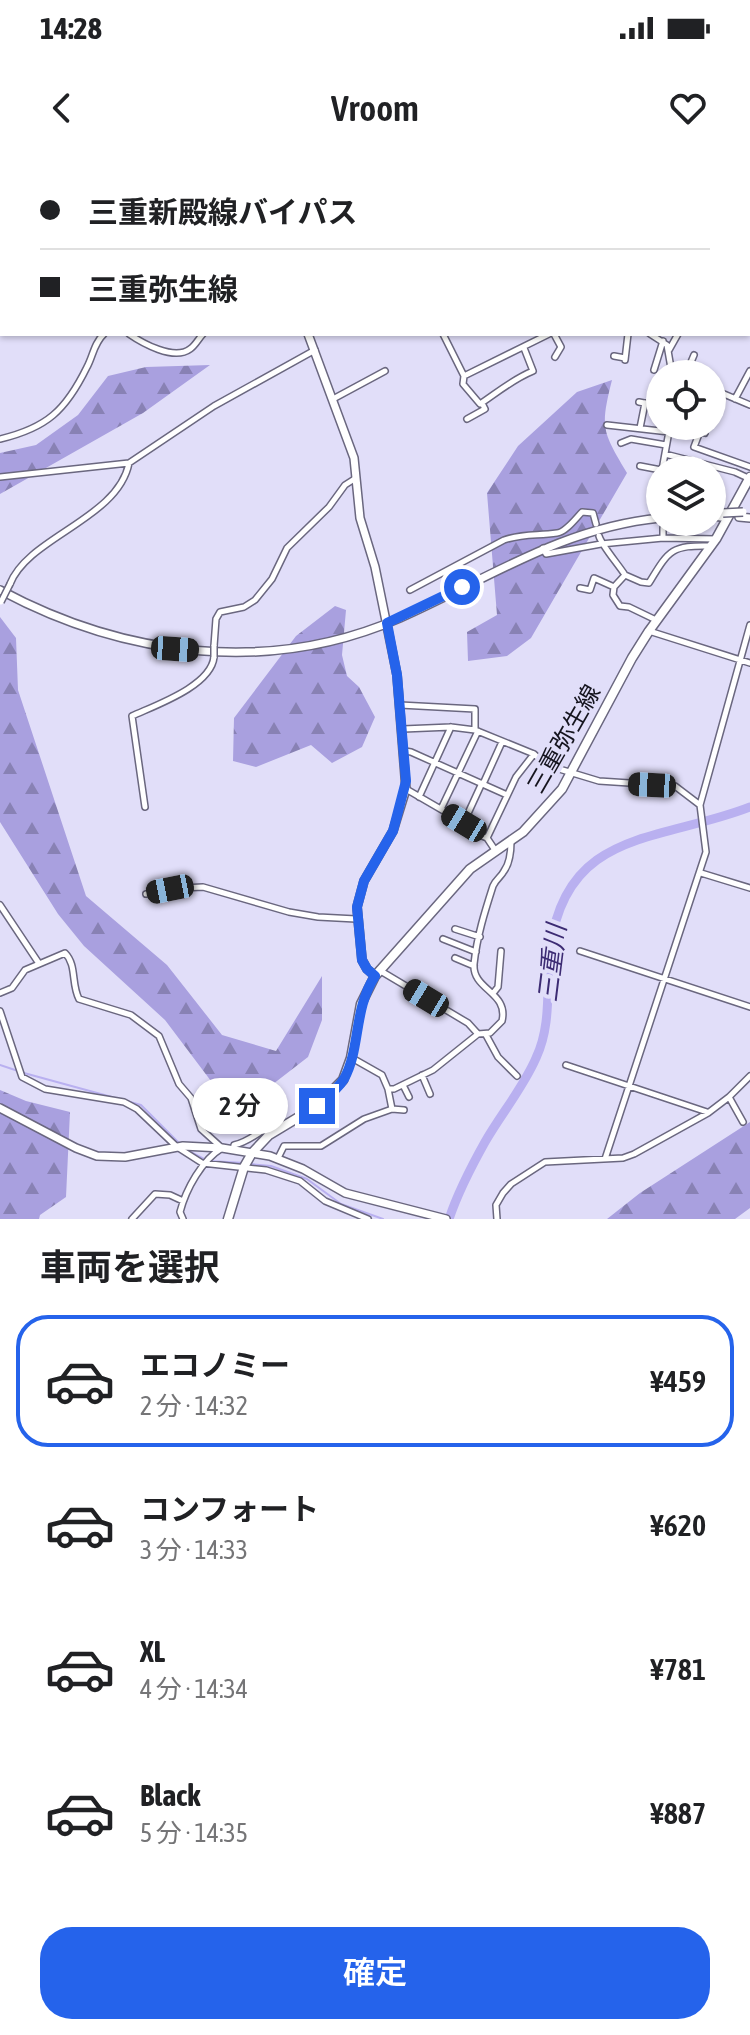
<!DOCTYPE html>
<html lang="ja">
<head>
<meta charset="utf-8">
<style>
  body { margin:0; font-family:"Asap Condensed","Noto Sans JP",sans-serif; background:#f2f2f2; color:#202124; height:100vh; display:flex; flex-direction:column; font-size:30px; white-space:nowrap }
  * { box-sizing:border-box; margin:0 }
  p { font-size:26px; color:#757577 }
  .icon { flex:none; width:44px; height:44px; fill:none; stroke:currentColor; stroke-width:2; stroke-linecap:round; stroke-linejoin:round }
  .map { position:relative; height:1059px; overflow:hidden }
  .panel { display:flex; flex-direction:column; background:#fff; flex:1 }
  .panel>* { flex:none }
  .top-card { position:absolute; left:0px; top:0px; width:750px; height:176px; box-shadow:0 2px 6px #0004; display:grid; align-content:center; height:176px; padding:0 40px; background:#fff }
  .buttons { position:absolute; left:646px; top:200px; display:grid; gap:16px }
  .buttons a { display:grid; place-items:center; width:80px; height:80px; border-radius:50%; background:#fff; box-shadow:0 2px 6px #0004; font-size:40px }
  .end { position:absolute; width:36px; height:36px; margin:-18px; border:10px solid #2563eb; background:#fff; box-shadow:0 0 0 4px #fff }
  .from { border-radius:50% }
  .bubble { position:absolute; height:56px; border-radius:28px; background:#fff; box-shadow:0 2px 6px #0004; font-size:26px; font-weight:600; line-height:56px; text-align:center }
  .car { position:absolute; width:24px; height:48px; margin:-24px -12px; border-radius:10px; box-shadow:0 0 6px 2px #0007; background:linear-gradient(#222 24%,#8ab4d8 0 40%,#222 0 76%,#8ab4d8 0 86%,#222 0) }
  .top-card b { display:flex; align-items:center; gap:28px; height:76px; font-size:30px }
  .top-card b+b { border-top:2px solid #e0e0e0 }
  .top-card i { width:20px; height:20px; background:#202124 }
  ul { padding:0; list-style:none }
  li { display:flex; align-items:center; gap:24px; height:132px; margin:0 16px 12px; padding:0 24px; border:4px solid transparent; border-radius:32px }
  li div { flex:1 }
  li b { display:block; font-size:30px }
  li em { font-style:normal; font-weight:600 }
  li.active { border-color:#2563eb }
  li>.icon { width:72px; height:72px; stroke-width:1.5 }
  h2 { padding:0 40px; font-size:36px; line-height:96px }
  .action { display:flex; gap:16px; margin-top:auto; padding:16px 40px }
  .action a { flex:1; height:92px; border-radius:32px; background:#2563eb; color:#fff; font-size:32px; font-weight:600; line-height:92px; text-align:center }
  .status { display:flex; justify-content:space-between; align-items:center; height:56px; padding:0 40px; background:#fff; direction:ltr }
  .status svg { height:22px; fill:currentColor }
  header { display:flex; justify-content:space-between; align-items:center; height:104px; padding:0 40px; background:#fff; font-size:36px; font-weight:600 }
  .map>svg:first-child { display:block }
</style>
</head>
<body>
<div class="status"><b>14:28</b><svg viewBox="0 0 49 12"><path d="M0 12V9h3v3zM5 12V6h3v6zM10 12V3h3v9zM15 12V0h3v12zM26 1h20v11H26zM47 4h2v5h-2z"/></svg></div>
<header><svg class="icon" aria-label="back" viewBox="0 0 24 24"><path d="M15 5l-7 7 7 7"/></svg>Vroom<svg class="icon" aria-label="heart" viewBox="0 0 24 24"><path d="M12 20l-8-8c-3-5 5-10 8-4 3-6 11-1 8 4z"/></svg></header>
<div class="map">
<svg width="750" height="1059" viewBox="0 0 750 1059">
  <defs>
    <pattern id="forest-firs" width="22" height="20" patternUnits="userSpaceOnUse" patternTransform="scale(2)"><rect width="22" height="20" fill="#a9a0df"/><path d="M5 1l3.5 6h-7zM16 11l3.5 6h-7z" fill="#8881b4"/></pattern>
  </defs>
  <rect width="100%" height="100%" fill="#e1def9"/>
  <path fill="url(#forest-firs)" d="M210 205 143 253 0 334V293L36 285 78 255 108 216 146 207Z
    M612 220C600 268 602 271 627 313L531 478 507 496 468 501 467 472 497 455 487 333 518 286 577 232Z
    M335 446 346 450 342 495 347 516 359 527 375 557 362 587 332 603 311 585 256 607 233 601 234 558 296 476Z
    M0 457 16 478 18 530 86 736 167 805 222 875 276 891 322 816V860L308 897 246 945 220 933 165 860 84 786 58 754 0 662Z
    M0 930 26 941 70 952 66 1037 40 1055 39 1059H0Z
    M750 962V1048L735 1059H607L640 1033Z"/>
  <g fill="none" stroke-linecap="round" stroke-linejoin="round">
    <path stroke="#b9b0f0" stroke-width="2" d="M0 905 18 911
      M24 913 141 945 181 985
      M185 989 204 999
      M210 1001 244 1003
      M250 1004 271 1006 307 1019 341 1044 383 1059"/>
    <path stroke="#b9b0f0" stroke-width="9" d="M449 1059C458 1032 471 1007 485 982 501 954 523 928 536 898 552 864 546 827 550 790 565 668 661 682 750 647"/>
    <defs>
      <path id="street" d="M14 0 15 2
        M185 0 186 2
        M216 0 217 2
        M348 0 349 2
        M536 0 537 2
        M699 0 700 2
        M230 2 233 0
        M403 2 405 0
        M446 2 449 0
        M652 2 654 0
        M682 2V0
        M734 2 735 0
        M748 118 750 119
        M0 125 2 123
        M129 174C142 183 174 201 190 189 195 186 199 178 203 174
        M443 174 464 216 549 174
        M554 174 561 187 555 197
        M650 174 667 185 671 208 676 214
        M669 190 678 174
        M614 196 625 198
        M625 200 628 174
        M654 210 663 181
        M686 214 694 195
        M464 216 463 224 480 244C498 232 513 219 533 211L524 188
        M712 229 750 245
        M333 239 385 211
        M735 239 750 211
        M639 242 660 246
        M467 259 485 249 482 243
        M607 265 669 272
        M686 266 705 273
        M640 268 645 243
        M700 271 694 287 750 307
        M0 279C47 268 66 250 87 207 93 196 94 183 104 174
        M621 283 631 279 666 285
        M665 294 735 312 748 318
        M640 306 661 310
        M662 308 673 310 676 297
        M662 310 670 266
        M0 317 129 303 214 246 315 190
        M663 368V378L716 379
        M599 376C602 386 618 404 625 415
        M543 388 546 394 601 384 663 378
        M10 424C28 377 118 359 129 303
        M614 427 625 415 641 422 649 423C669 390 671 385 711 386
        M580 428 590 430 594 418 614 427 613 435 620 446 629 447 656 460
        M410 430 504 380C524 373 537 376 557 373 566 372 576 358 582 352L593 353 596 364
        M649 471 750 503
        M214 486 216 459 220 452 244 447 255 440 272 419 287 388 329 347 345 325 356 318
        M400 545 475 549V570
        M403 569 451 567 475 570 534 594 546 605 599 621 675 626 700 645
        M405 591 411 592 507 635
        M483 624 502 582
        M406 629 468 665 470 671 487 678 495 690
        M419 637 451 567
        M145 647 132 556C156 545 211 526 214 497
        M441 649 478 571
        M464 662 482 623
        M487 678 516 617 534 594
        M701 713 750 728
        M146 734 182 728 203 727 289 752 318 757 356 759
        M0 745 38 802
        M455 769 480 777
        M443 779 476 792
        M580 791 750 847
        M455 798 474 806
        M379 810 468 863 478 874
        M494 832 498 827 501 791
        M0 833 12 828 25 810 65 793C77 805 71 824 79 839L131 855 159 876 179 924 191 938 201 969 222 988C202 1000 186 1029 180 1052L183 1059
        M0 851 22 917 45 929 124 942 137 949 177 987 202 1003 266 1010 300 1021 325 1041 368 1059
        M486 875 498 897 517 916
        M352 898 382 915 388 929H394L433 910 478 874 490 873 502 861C509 832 472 830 474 804 477 776 485 751 493 726 496 719 501 717 504 711 510 703 511 691 511 681
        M566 905 707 952
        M422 915 430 934
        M403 925 409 937
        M388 929 392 949 404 950
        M729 937 743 962
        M233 990 234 985C249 982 259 971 273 965L277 970
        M278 998 284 986H321L364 959 392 949
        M605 999 706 692 700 645 750 465
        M132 1059 155 1034 170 1035 183 1041
        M497 1059 496 1045 503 1033 511 1024 545 1002 623 998 634 994 708 953 729 937 750 916"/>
      <path id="secondary" d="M422 2 423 0
        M308 174 354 298 360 358 375 407 397 515 406 629 393 671 364 721 357 747 362 800 367 809 375 816
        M712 356 721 357
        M739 357 750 358
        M0 430C123 496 268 516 400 458 488 419 561 368 660 358
        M0 948 76 988 97 996 125 997 183 986 222 988 270 996 303 1009 345 1033 446 1059"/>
      <path id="primary" d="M228 1059 244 1007 252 993 269 975 317 946 343 920 351 898 361 844 375 816 470 709 523 672 562 629 632 498 649 471 716 379 750 317"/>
    </defs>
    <use href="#street" stroke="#6a677f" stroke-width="8"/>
    <use href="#secondary" stroke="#6a677f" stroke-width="10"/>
    <use href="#primary" stroke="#6a677f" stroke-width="11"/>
    <use href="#street" stroke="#fff" stroke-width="5"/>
    <use href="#secondary" stroke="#fff" stroke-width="7"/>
    <use href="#primary" stroke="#fff" stroke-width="8"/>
    <defs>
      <path id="street-bridge" d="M1 442 10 424
        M214 497V486"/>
      <path id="secondary-bridge" d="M723 353 743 352"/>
    </defs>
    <use href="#street-bridge" stroke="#6a677f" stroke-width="8" stroke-linecap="butt"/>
    <use href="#secondary-bridge" stroke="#6a677f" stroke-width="10" stroke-linecap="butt"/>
    <use href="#street-bridge" stroke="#fff" stroke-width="5"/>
    <use href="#secondary-bridge" stroke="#fff" stroke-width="7"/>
  </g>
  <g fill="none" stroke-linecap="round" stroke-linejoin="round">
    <path stroke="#2563eb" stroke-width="10" d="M317 946C326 938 337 930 344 919 361 888 353 850 375 816L367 809 362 800 357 747 364 721 393 671 406 621 397 515 387 463 462 427"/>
  </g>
  <g text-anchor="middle" stroke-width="8" stroke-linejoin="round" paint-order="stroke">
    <g font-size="24" fill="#15141e" stroke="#e1def9">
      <text transform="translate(564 579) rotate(-60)" y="8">三重弥生線</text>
    </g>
    <g font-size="26" font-style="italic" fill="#3c2b73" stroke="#e1def9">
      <text transform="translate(552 803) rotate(-83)" y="9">三重川</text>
    </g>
  </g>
</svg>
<div class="buttons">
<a><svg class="icon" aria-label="locate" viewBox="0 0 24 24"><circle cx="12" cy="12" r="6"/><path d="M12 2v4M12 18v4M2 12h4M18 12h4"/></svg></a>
<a><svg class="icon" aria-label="layers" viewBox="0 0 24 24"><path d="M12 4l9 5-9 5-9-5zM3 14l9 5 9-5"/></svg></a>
</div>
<i class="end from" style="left:462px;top:427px"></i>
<i class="end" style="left:317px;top:946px"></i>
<div class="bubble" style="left:192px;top:918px;width:96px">2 分</div>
<i class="car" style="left:175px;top:489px;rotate:94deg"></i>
<i class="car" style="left:652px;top:625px;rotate:273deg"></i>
<i class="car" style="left:464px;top:663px;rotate:301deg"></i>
<i class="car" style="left:170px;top:729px;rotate:259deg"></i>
<i class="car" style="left:426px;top:838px;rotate:301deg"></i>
<div class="top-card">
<b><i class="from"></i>三重新殿線バイパス</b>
<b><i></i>三重弥生線</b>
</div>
</div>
<section class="panel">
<h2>車両を選択</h2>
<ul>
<li class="active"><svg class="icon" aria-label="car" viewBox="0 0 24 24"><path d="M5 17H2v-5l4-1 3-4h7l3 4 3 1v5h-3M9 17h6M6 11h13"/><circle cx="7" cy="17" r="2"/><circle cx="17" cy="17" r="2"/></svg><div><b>エコノミー</b><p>2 分 · 14:32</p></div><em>¥459</em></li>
<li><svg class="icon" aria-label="car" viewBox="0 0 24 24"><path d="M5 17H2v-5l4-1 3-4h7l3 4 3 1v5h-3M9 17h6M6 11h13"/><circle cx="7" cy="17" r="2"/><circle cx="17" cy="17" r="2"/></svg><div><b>コンフォート</b><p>3 分 · 14:33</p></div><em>¥620</em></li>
<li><svg class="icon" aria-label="car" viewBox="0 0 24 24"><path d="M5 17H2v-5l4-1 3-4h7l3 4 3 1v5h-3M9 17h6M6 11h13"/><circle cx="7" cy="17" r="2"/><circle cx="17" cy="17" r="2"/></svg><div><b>XL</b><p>4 分 · 14:34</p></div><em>¥781</em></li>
<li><svg class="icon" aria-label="car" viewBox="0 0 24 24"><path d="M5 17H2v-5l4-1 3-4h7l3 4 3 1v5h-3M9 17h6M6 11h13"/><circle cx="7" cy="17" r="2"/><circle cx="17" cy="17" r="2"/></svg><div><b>Black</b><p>5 分 · 14:35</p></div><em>¥887</em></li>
</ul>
<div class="action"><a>確定</a></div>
</section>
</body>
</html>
